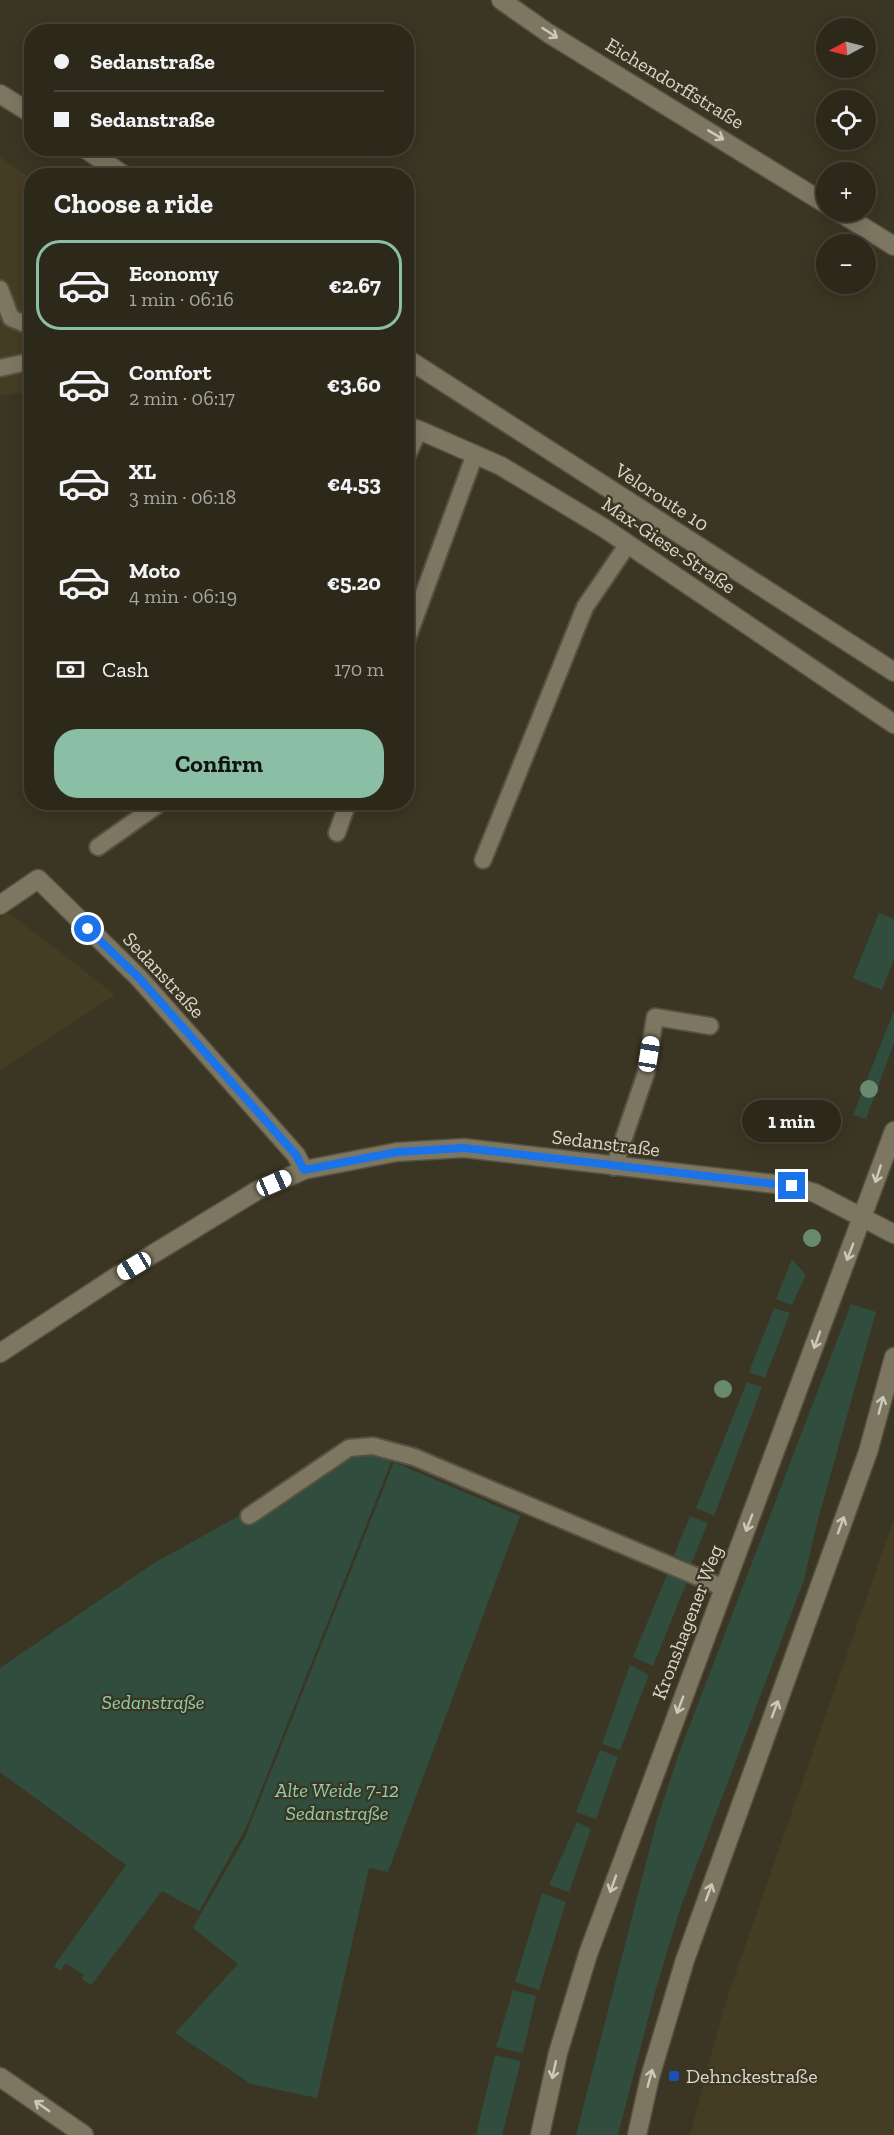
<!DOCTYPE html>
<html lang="en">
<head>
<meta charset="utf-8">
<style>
  body { margin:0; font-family:"Zilla Slab",serif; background:#343023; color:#f1f3f6; height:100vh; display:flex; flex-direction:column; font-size:22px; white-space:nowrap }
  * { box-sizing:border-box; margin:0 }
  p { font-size:20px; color:#a6a6a2 }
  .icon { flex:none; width:33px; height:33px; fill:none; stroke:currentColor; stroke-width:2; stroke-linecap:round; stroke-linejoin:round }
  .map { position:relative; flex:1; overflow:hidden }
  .side { position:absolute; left:24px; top:168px; width:390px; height:642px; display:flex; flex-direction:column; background:#2c281a; border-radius:24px; box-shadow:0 3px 15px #0003,0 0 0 2px #484439 }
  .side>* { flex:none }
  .hud { position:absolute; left:24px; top:24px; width:390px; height:132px; border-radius:24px; box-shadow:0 3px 15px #0003,0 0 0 2px #484439; display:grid; align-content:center; height:132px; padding:0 30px; background:#2c281a }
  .needle { width:39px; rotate:263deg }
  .tools { position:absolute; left:816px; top:18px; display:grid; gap:12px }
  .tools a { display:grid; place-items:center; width:60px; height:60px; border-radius:50%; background:#2c281a; box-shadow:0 3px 15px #0003,0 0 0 2px #484439; font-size:30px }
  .end { position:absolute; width:27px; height:27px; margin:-14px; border:8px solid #1a73e8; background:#fff; box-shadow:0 0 0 3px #fff }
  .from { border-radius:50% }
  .bubble { position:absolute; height:42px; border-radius:21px; background:#2c281a; box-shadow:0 3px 15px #0003,0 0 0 2px #484439; font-size:20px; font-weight:700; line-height:42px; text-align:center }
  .car { position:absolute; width:18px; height:36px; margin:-18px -9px; border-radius:8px; box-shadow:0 0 4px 2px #0007; background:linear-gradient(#fff 24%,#345 0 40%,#fff 0 76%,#345 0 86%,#fff 0) }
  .hud b { display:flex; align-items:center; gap:21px; height:57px; font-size:22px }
  .hud b+b { border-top:2px solid #484439 }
  .hud i { width:15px; height:15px; background:#f1f3f6 }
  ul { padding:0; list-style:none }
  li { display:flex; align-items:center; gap:18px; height:90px; margin:0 12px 9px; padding:0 18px; border:3px solid transparent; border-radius:24px }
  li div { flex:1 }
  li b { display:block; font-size:22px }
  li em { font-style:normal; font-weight:700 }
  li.selected { border-color:#8abfa5 }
  li>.icon { width:54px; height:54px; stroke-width:1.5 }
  h2 { padding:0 30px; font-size:27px; line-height:72px }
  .pay { display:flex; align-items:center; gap:15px; height:66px; padding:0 30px; font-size:22px }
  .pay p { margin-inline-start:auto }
  .primary-button { display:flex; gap:12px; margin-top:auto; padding:12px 30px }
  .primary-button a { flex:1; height:69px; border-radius:24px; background:#8abfa5; color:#111; font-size:24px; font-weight:700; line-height:69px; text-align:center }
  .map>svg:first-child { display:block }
</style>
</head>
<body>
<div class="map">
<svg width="894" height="2135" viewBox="0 0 894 2135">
  <rect width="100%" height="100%" fill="#3b3623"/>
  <path fill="#453d23" d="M0 157 32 179 31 391 0 396Z
    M8 912 115 995 0 1070V918Z
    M894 1519V2135H690L725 2004Z"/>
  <path fill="#304d3e" d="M879 913 894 919V959L882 990 853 978Z
    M894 1011V1043L866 1119 853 1115Z
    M792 1259 806 1275 792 1305 776 1299Z
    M851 1304 876 1312 816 1527 804 1580 680 1909 655 1992 618 2135H576L657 1820 678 1756Z
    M774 1308 790 1313 765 1378 749 1372Z
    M747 1382 762 1387 714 1516 696 1508Z
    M374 1453 392 1460 246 1828 199 1911 162 1891 91 1985 82 1979 84 1975 66 1963 60 1971 54 1966 126 1865 0 1772V1668L154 1563 349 1455Z
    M394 1462 520 1516 388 1872 369 1868 317 2098 251 2084 175 2033 238 1964 193 1928 245 1837Z
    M690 1516 708 1523 691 1564 674 1555Z
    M669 1570 689 1577 653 1666 633 1657Z
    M630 1665 649 1675 620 1750 602 1744Z
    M600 1750 618 1757 596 1819 576 1812Z
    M577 1822 591 1829 569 1892 549 1885Z
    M542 1893 566 1902 539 1990 515 1982Z
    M513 1990 536 1996 523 2053 496 2047Z
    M495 2055 521 2061 502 2135H476Z"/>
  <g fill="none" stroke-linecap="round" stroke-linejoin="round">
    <defs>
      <path id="service" d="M0 289 11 318 32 327
        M0 368 32 361
        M406 458 419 430
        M406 642 475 454
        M337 833 348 802
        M98 847 156 806 158 802
        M483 860 585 607 628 544
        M614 1167 646 1073 655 1017 710 1026
        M249 1516 349 1448 373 1446 414 1457 724 1588"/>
      <path id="minor" d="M501 0 548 33 826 204
        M0 94 32 114
        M84 148 125 176
        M839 212 894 246
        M406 358 894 672
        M406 426 419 430 501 466 604 528 894 724
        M0 905 38 879 139 978 296 1155 304 1170
        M0 1353 117 1276 258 1190 304 1170 397 1152 464 1148 792 1186 815 1193 894 1234
        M0 2077 84 2135"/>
      <path id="secondary" d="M540 2135 558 2053 588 1954 894 1131
        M637 2135 650 2077 685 1960 868 1452 894 1357"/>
    </defs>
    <use href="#service" stroke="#565141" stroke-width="20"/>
    <use href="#minor" stroke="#565141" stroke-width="21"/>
    <use href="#secondary" stroke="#565141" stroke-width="21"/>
    <use href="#service" stroke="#7d7762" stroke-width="16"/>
    <use href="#minor" stroke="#7d7762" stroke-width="18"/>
    <use href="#secondary" stroke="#7d7762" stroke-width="18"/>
  </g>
  <g fill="#698a6e">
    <circle cx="869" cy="1089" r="9"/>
    <circle cx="812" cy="1238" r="9"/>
    <circle cx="723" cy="1389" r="9"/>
  </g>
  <defs><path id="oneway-shaft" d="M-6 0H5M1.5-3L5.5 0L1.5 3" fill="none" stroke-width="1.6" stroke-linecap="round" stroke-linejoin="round" transform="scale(1.5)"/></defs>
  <g stroke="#ccc9bb">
    <use href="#oneway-shaft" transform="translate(550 33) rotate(33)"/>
    <use href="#oneway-shaft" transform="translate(716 135) rotate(31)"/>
    <use href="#oneway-shaft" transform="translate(878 1174) rotate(108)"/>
    <use href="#oneway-shaft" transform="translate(850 1252) rotate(111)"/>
    <use href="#oneway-shaft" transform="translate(817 1340) rotate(110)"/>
    <use href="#oneway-shaft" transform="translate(881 1405) rotate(-75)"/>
    <use href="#oneway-shaft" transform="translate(749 1523) rotate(111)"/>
    <use href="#oneway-shaft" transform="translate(841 1525) rotate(-70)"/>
    <use href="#oneway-shaft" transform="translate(680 1705) rotate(111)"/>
    <use href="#oneway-shaft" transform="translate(775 1709) rotate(-70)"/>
    <use href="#oneway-shaft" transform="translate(613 1884) rotate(110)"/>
    <use href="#oneway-shaft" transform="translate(709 1892) rotate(-70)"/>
    <use href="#oneway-shaft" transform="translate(554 2070) rotate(102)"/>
    <use href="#oneway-shaft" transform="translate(650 2078) rotate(-75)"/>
    <use href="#oneway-shaft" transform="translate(42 2106) rotate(-145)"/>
  </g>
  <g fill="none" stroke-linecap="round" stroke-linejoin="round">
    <path stroke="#1a73e8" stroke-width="8" d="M88 929 139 978 296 1155 304 1170 397 1152 464 1148 792 1186"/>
  </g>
  <rect fill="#1a4fb4" stroke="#3b3623" stroke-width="2" x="668" y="2070" width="12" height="12" rx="3"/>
  <g text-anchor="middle" stroke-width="4.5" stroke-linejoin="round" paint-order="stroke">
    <g font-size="20" fill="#dad7cb" stroke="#3b3623">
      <text transform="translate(675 83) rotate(31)" y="7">Eichendorffstraße</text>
      <text transform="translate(662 497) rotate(33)" y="7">Veloroute 10</text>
      <text transform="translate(669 545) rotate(34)" y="7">Max-Giese-Straße</text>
      <text transform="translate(164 975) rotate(47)" y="7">Sedanstraße</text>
      <text transform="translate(606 1143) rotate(7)" y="7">Sedanstraße</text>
      <text transform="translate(687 1622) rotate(-69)" y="7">Kronshagener Weg</text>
    </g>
    <g font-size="20" font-style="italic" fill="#8ecfac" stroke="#3b3623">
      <text x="153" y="1709">Sedanstraße</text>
      <text x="337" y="1797">Alte Weide 7-12<tspan x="337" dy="23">Sedanstraße</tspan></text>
    </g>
    <g font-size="20" fill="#dad7cb" stroke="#3b3623" text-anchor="start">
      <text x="686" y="2083">Dehnckestraße</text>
    </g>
  </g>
</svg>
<div class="tools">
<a><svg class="needle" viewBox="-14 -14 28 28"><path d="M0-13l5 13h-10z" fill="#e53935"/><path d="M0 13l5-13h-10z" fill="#a6a6a2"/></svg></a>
<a><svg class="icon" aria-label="locate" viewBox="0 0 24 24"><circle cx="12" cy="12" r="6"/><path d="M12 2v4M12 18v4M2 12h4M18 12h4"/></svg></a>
<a>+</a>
<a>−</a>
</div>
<i class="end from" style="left:88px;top:929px"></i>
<i class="end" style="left:792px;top:1186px"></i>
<div class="bubble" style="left:742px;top:1100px;width:99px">1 min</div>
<i class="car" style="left:649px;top:1054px;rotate:9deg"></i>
<i class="car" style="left:274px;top:1183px;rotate:66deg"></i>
<i class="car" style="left:134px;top:1266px;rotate:239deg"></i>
<div class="hud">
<b><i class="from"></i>Sedanstraße</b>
<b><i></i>Sedanstraße</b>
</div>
<section class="side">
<h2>Choose a ride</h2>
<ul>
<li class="selected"><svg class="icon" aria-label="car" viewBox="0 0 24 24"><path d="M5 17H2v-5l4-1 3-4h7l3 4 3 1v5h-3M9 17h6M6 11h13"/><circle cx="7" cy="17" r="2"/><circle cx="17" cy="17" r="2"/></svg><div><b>Economy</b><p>1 min · 06:16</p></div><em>€2.67</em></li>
<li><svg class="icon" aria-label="car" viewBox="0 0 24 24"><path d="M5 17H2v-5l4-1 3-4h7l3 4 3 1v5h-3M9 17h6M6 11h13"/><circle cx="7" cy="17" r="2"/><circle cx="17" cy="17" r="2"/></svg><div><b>Comfort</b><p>2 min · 06:17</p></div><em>€3.60</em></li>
<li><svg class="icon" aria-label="car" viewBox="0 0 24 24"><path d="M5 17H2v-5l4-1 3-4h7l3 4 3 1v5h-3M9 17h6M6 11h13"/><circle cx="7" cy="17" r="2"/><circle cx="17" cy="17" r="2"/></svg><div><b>XL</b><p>3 min · 06:18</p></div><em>€4.53</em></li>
<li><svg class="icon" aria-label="car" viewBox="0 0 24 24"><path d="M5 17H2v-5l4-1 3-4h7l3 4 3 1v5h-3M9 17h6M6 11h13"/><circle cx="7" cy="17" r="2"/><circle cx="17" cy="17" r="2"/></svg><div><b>Moto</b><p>4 min · 06:19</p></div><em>€5.20</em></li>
</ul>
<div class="pay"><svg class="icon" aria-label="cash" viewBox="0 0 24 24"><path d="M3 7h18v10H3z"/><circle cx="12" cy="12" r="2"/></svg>Cash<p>170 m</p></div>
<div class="primary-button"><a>Confirm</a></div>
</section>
</div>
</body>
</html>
